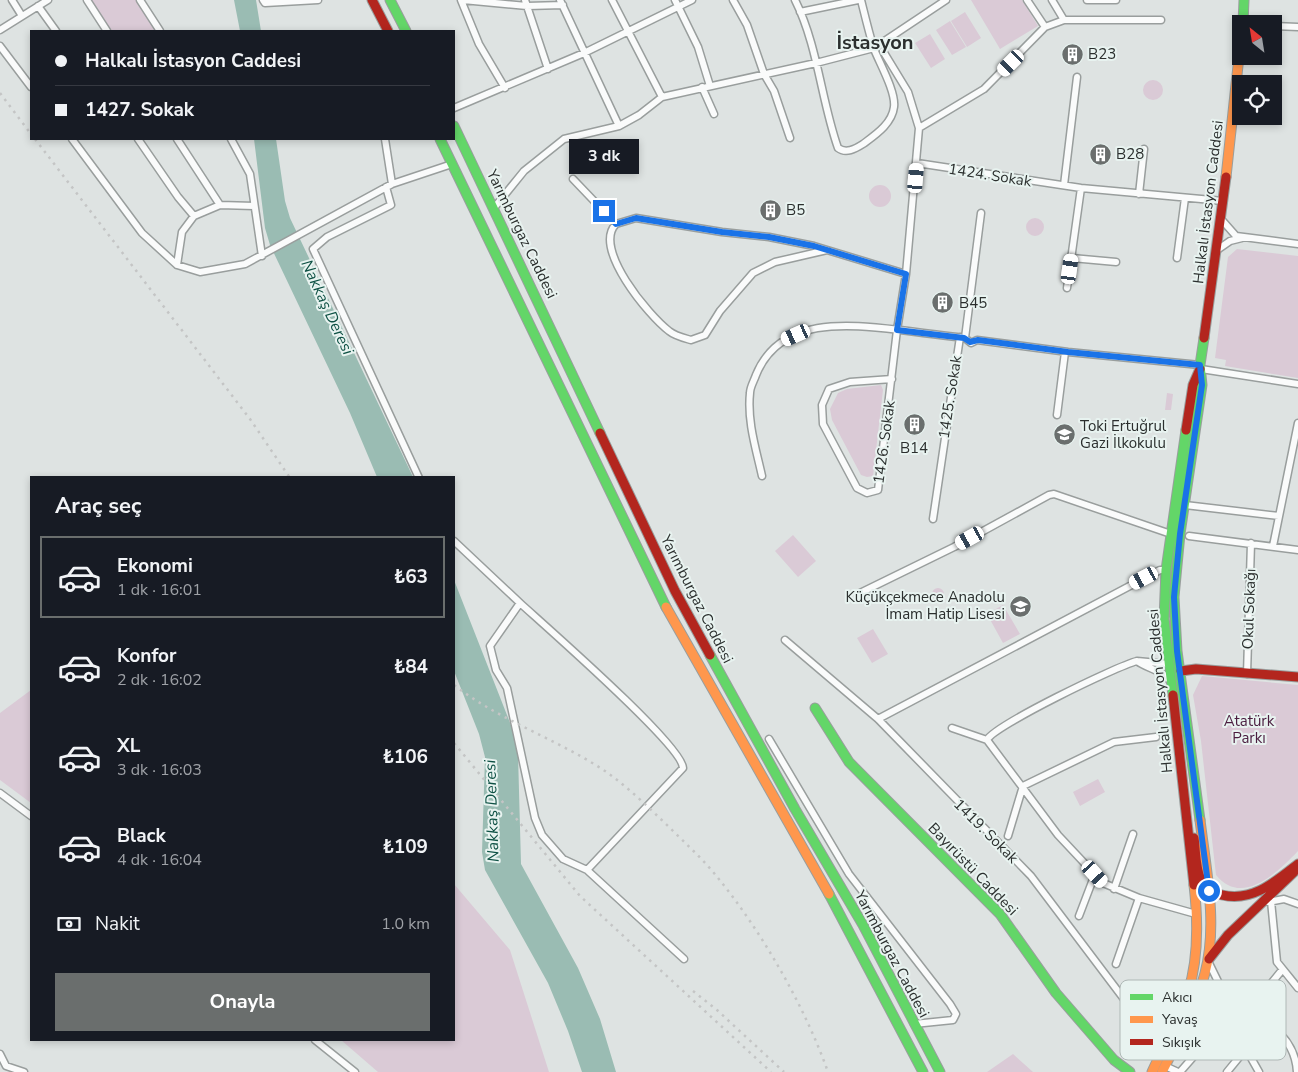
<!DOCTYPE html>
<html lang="tr">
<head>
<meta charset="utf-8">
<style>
  body { margin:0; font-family:"Nunito Sans",sans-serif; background:#242831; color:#f1f3f6; height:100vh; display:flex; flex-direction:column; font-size:19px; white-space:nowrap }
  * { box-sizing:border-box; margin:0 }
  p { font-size:16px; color:#9ea1a6 }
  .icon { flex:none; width:28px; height:28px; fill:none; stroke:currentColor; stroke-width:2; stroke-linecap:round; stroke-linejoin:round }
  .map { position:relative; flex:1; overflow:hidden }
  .drawer { position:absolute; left:30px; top:476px; width:425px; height:565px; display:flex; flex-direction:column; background:#171b24; border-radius:0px; box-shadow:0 2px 8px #0003 }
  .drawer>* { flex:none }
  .banner { position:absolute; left:30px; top:30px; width:425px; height:110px; border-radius:0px; box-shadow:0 2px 8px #0003; display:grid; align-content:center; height:110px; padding:0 25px; background:#171b24 }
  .needle { width:32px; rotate:330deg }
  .tools { position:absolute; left:1232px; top:15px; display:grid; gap:10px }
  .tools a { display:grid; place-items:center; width:50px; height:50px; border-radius:0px; background:#171b24; box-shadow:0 2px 8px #0003; font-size:25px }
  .end { position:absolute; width:22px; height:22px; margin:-11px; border:6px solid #1a73e8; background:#fff; box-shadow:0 0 0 2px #fff }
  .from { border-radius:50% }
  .bubble { position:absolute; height:35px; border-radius:0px; background:#171b24; box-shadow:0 2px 8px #0003; font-size:16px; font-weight:700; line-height:35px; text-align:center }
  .car { position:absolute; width:15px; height:30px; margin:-15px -8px; border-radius:6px; box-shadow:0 0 4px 1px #0007; background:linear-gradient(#fff 24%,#345 0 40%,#fff 0 76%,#345 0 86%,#fff 0) }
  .banner b { display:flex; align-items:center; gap:18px; height:48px; font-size:19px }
  .banner b+b { border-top:1px solid #363941 }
  .banner i { width:12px; height:12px; background:#f1f3f6 }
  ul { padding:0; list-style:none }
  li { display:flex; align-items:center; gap:15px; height:82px; margin:0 10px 8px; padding:0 15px; border:2px solid transparent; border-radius:0px }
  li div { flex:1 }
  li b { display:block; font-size:19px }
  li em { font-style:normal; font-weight:700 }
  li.on { border-color:#6a6e6d }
  li>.icon { width:45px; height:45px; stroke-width:1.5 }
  h2 { padding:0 25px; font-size:22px; line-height:60px }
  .pay { display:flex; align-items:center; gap:12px; height:55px; padding:0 25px; font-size:19px }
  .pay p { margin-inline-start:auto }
  .primary-button { display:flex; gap:10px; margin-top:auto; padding:10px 25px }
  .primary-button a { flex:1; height:58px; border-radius:0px; background:#6a6e6d; color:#fff; font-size:20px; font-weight:700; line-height:58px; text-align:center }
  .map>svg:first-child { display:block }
</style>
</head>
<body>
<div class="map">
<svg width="1298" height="1072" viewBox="0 0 1298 1072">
  <rect width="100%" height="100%" fill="#dee3e2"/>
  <path fill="#dacad6" d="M87 0H137L156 31H107Z
    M971 0H1022L1038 26 1000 49Z
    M965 12 981 38 967 47 951 21Z
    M950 21 966 47 952 55 936 30Z
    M930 34 945 59 931 68 915 43Z
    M1143 90a10 10 0 1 1 20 0a10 10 0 1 1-20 0Z
    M869 196a11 11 0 1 1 22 0a11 11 0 1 1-22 0Z
    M1026 227a9 9 0 1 1 18 0a9 9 0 1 1-18 0Z
    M1237 249 1298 256V378L1225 366 1226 360 1215 358 1228 257Z
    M881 385 883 390 873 476 867 477 861 475 832 420 830 409 838 393 847 389Z
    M1167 393 1173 394 1171 410H1165Z
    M793 535 816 561 798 577 775 551Z
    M932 594a6 6 0 1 1 12 0a6 6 0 1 1-12 0Z
    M1003 605 1020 634 1003 643 987 614Z
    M873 629 888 654 872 663 857 638Z
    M1202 676 1298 685V851C1277 873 1242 907 1216 875L1201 741 1193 695Z
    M31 690V803L0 780V713Z
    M1098 779 1105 792 1080 806 1073 792Z
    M454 884 510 950 549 1072H378L341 1040H454Z
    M1013 1054 1033 1072H987Z"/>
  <path fill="#9abcb3" d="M234 0H256L261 31H240Z
    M254 139H276L285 201 290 218 413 477H377L350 413 270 245 265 228Z
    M454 580 514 733 518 754 521 864 578 968 600 1019 616 1072H582L568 1031 548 983 485 870 482 852 485 757 479 734 454 671Z"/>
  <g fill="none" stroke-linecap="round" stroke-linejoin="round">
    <defs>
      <path id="street" d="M12 0 22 16
        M87 0 107 31
        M140 0 160 31
        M263 0 265 3 318 0
        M461 0 479 44 505 88
        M463 0 527 6 563 5
        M525 0 548 69
        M560 0 619 126
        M612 0 662 97
        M675 0 698 47 710 86
        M733 0 747 25 764 74 774 91 790 138
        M795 0C818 46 821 100 838 148 846 154 855 149 863 144 875 135 892 124 894 107 896 92 880 64 874 49 869 33 865 16 861 0
        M1027 0 1045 27
        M1052 0 1064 20
        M1087 0H1116
        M38 6 56 31
        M800 12 858 0
        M1274 26 1298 27
        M0 30 48 0
        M0 46 31 87
        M883 51 908 92 919 128 906 274 897 330 878 490 867 493 857 488 823 424 822 405 829 389 850 382 892 379
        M702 87 714 114
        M454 108 584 53 692 0
        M919 128 984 89 1045 27 1064 20H1161
        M72 139 142 233 177 265 200 272 245 264 392 184 452 164
        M138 139 178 197 194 216
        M177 139 220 205
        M231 139 250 174 262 256
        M385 139 392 184
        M917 163 1081 188 1223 201
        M573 179 616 224
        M1064 185 1077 77
        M386 187 391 205 327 237 313 249 419 478
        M1139 194 1144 149
        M494 208 524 171 564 139 619 126 639 115 662 97 816 63 874 48 946 0
        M1221 219 1236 236 1298 244
        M827 250 775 262 753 273 720 311 705 335 691 340C684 338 675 336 669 331 649 316 592 248 616 224L636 218 722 232 769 237 814 246 906 274
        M1217 250 1230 241 1242 238
        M1072 258 1116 262
        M1177 258 1185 198
        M177 265 182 232 194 216 220 205 254 206
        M1067 288 1081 188
        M965 338 981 213
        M1201 369 1298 384
        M1057 415 1065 352
        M762 476C756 449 747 421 750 393 750 387 754 381 756 375 780 316 848 324 900 330 921 333 943 335 965 338L971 343 977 340 1068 352 1200 365
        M1185 505 1279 516
        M933 519 960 337
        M1189 536 1298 550
        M454 541 520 603 490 646 496 670 507 688 535 818 542 835 563 859 587 870 684 959
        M1273 546 1298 423
        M860 593 954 547 1049 495 1054 494 1171 534
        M520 603C544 625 683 746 683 768L587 870
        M785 640 878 719 1031 876 1133 1011 1175 1026
        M1137 661C1117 666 993 726 987 740L1058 835 1103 883 1139 898 1196 914
        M1169 664 1137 661C1147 669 1163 670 1170 681
        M1247 674 1251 543
        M878 719 1160 570H1166
        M952 728 987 740
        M769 739 849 874 950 1004 956 1014 953 1020 914 1024
        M0 793 31 816
        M1008 836 1023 786 1114 742 1156 737
        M1114 889 1133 834
        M1271 901 1277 962 1298 988
        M1268 902 1284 899 1298 904
        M1079 916 1095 874
        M1116 964 1139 898
        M1229 1004C1260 1016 1295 1033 1297 1072
        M315 1040 355 1072
        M1246 1049 1259 1072
        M0 1054 6 1066 24 1072
        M1165 1066 1178 1072
        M1180 1072 1223 1023 1229 1004 1208 961
        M1227 1072 1250 1044 1248 1012 1282 970"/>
      <path id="fast" d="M390 0 406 31
        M1243 24 1244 0
        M454 126 600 433
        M440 139 666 607
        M710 655 795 809 863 925 940 1072
        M1173 695 1164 619 1166 570 1186 430
        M815 708 849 762 1000 914 1056 993 1114 1060 1130 1072
        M1200 820 1177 651 1174 597 1180 534 1202 385 1200 365 1204 338
        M829 894 923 1072"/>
      <path id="slow" d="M1226 177 1241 38
        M666 607 829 894
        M1152 1072C1164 1045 1179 1020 1188 992 1199 958 1198 920 1194 885
        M1162 1072C1178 1040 1196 1008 1205 973 1218 924 1206 870 1200 820"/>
      <path id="jam" d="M372 0 388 31
        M1204 338 1226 177
        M1186 430 1193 385 1200 369
        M600 433 675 591 710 655
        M1181 671 1196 669 1298 677
        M1173 695 1194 885
        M1194 838C1196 852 1195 867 1201 880 1205 889 1213 893 1222 895 1253 902 1275 882 1298 864
        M1209 959 1228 935 1294 872"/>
    </defs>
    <use href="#street" stroke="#999e9d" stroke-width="9"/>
    <use href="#fast" stroke="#999e9d" stroke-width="11"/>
    <use href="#slow" stroke="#999e9d" stroke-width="11"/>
    <use href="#jam" stroke="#999e9d" stroke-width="11"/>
    <use href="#street" stroke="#fafbfb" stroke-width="6"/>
    <use href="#fast" stroke="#63d668" stroke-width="9"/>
    <use href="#slow" stroke="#ff974d" stroke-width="9"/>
    <use href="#jam" stroke="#b3261e" stroke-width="9"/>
    <path stroke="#c4c5c5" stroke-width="2.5" stroke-dasharray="2.5 5" stroke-linecap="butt" d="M0 93 31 134
      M35 139 250 419 290 478
      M454 685C499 720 554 738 602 769 626 785 647 806 668 826 685 843 703 859 718 878 762 932 805 1007 828 1072
      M454 743 580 896 771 1072
      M693 991 717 1010 784 1072"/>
  </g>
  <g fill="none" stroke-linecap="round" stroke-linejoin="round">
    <path stroke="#1a73e8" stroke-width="6" d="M604 211 616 224 636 218 722 232 769 237 814 246 906 274 897 330 964 338 970 342 978 340 1068 352 1200 365 1202 385 1180 534 1174 597 1177 651 1209 891"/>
  </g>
  <defs>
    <symbol id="building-disc" viewBox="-11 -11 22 22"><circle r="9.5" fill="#6a6e6d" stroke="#e8f3f0"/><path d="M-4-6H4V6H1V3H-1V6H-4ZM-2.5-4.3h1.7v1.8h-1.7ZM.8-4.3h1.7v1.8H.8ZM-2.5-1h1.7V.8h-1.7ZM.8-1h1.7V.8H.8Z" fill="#fff"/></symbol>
    <symbol id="school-disc" viewBox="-11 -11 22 22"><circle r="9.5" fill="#6a6e6d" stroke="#e8f3f0"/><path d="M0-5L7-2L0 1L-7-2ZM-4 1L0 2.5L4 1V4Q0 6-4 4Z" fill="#fff"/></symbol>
  </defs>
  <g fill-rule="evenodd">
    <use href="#building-disc" x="1060" y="42" width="25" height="25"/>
    <use href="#building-disc" x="1088" y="142" width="25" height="25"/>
    <use href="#building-disc" x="758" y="198" width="25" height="25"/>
    <use href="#building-disc" x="930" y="290" width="25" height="25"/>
    <use href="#building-disc" x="902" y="412" width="25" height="25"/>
    <use href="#school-disc" x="1052" y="422" width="25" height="25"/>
    <use href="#school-disc" x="1008" y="594" width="25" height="25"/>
  </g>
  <g text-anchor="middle" stroke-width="4" stroke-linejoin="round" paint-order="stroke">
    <g font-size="15" fill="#2b2f2e" stroke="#e8f3f0" text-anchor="start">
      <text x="1088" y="59">B23</text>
      <text x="1116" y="159">B28</text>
      <text x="786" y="215">B5</text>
      <text x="959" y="308">B45</text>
      <text x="1080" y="431">Toki Ertuğrul<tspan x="1080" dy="17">Gazi İlkokulu</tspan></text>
      <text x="914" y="453" text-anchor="middle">B14</text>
      <text x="1005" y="602" text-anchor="end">Küçükçekmece Anadolu<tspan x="1005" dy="17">İmam Hatip Lisesi</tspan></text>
    </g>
    <g font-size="15" fill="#2b2f2e" stroke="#e8f3f0">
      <text transform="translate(990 175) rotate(9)" y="5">1424. Sokak</text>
      <text transform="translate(1208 202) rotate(-83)" y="5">Halkalı İstasyon Caddesi</text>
      <text transform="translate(522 234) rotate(64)" y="5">Yarımburgaz Caddesi</text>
      <text transform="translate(950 397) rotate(-81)" y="5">1425. Sokak</text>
      <text transform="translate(884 442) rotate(-82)" y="5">1426. Sokak</text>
      <text transform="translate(697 599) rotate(63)" y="5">Yarımburgaz Caddesi</text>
      <text transform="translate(1249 609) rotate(-88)" y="5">Okul Sokağı</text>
      <text transform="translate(1160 691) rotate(-95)" y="5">Halkalı İstasyon Caddesi</text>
      <text transform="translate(986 831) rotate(45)" y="5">1419. Sokak</text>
      <text transform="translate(973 869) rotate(46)" y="5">Bayırüstü Caddesi</text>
      <text transform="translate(892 954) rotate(62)" y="5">Yarımburgaz Caddesi</text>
    </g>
    <g font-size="15" fill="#4b1e40" stroke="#e8f3f0">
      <text x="1249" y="726">Atatürk<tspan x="1249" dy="17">Parkı</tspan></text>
    </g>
    <g font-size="16" font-style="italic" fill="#0e5144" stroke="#e8f3f0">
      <text transform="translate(328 307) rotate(65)" y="6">Nakkaş Deresi</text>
      <text transform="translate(491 811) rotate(-92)" y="6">Nakkaş Deresi</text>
    </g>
    <g font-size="20" font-weight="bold" fill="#2b2f2e" stroke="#e8f3f0">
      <text x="875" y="49">İstasyon</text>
    </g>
  </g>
  <rect x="1120" y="980" width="166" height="80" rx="8" fill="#e8f3f0" stroke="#afb8b6" stroke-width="1"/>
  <rect x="1130" y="994" width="23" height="6" fill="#63d668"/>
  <rect x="1130" y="1016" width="23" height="7" fill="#ff974d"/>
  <rect x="1130" y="1039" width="23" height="6" fill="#b3261e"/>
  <g font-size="14" fill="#2b2f2e">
    <text x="1162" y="1002">Akıcı</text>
    <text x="1162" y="1024">Yavaş</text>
    <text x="1162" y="1047">Sıkışık</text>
  </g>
</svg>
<div class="tools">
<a><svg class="needle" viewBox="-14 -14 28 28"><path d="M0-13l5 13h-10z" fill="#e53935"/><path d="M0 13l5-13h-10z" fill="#9ea1a6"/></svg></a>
<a><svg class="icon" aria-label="locate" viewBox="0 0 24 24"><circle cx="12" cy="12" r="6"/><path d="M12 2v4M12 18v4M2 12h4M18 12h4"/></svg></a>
</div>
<i class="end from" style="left:1209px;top:891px"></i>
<i class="end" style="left:604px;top:211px"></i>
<div class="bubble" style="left:569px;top:139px;width:70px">3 dk</div>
<i class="car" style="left:1011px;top:63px;rotate:225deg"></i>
<i class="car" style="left:916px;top:178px;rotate:5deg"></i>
<i class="car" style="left:1070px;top:269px;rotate:8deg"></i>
<i class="car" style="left:796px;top:335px;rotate:246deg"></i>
<i class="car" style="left:970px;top:538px;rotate:241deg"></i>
<i class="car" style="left:1144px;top:578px;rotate:242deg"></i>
<i class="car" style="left:1095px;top:874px;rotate:138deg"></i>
<div class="banner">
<b><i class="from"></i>Halkalı İstasyon Caddesi</b>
<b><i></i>1427. Sokak</b>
</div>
<section class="drawer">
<h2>Araç seç</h2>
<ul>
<li class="on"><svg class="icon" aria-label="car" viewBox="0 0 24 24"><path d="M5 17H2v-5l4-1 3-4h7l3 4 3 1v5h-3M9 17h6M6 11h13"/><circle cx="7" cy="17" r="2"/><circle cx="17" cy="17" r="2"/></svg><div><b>Ekonomi</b><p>1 dk · 16:01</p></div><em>₺63</em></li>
<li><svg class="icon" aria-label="car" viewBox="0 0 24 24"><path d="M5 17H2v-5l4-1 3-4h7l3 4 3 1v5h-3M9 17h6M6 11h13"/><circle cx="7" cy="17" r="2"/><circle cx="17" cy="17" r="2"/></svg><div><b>Konfor</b><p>2 dk · 16:02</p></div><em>₺84</em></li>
<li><svg class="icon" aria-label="car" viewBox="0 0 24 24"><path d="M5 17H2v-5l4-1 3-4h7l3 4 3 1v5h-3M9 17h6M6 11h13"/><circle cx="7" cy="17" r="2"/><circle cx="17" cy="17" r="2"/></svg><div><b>XL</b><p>3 dk · 16:03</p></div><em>₺106</em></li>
<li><svg class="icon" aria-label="car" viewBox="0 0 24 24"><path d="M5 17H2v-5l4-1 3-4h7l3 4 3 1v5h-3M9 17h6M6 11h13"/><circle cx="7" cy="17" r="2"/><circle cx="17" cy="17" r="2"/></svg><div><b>Black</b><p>4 dk · 16:04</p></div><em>₺109</em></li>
</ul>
<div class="pay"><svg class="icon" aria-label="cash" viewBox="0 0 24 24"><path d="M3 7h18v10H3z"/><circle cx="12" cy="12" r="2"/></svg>Nakit<p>1.0 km</p></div>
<div class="primary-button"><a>Onayla</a></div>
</section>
</div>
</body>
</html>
